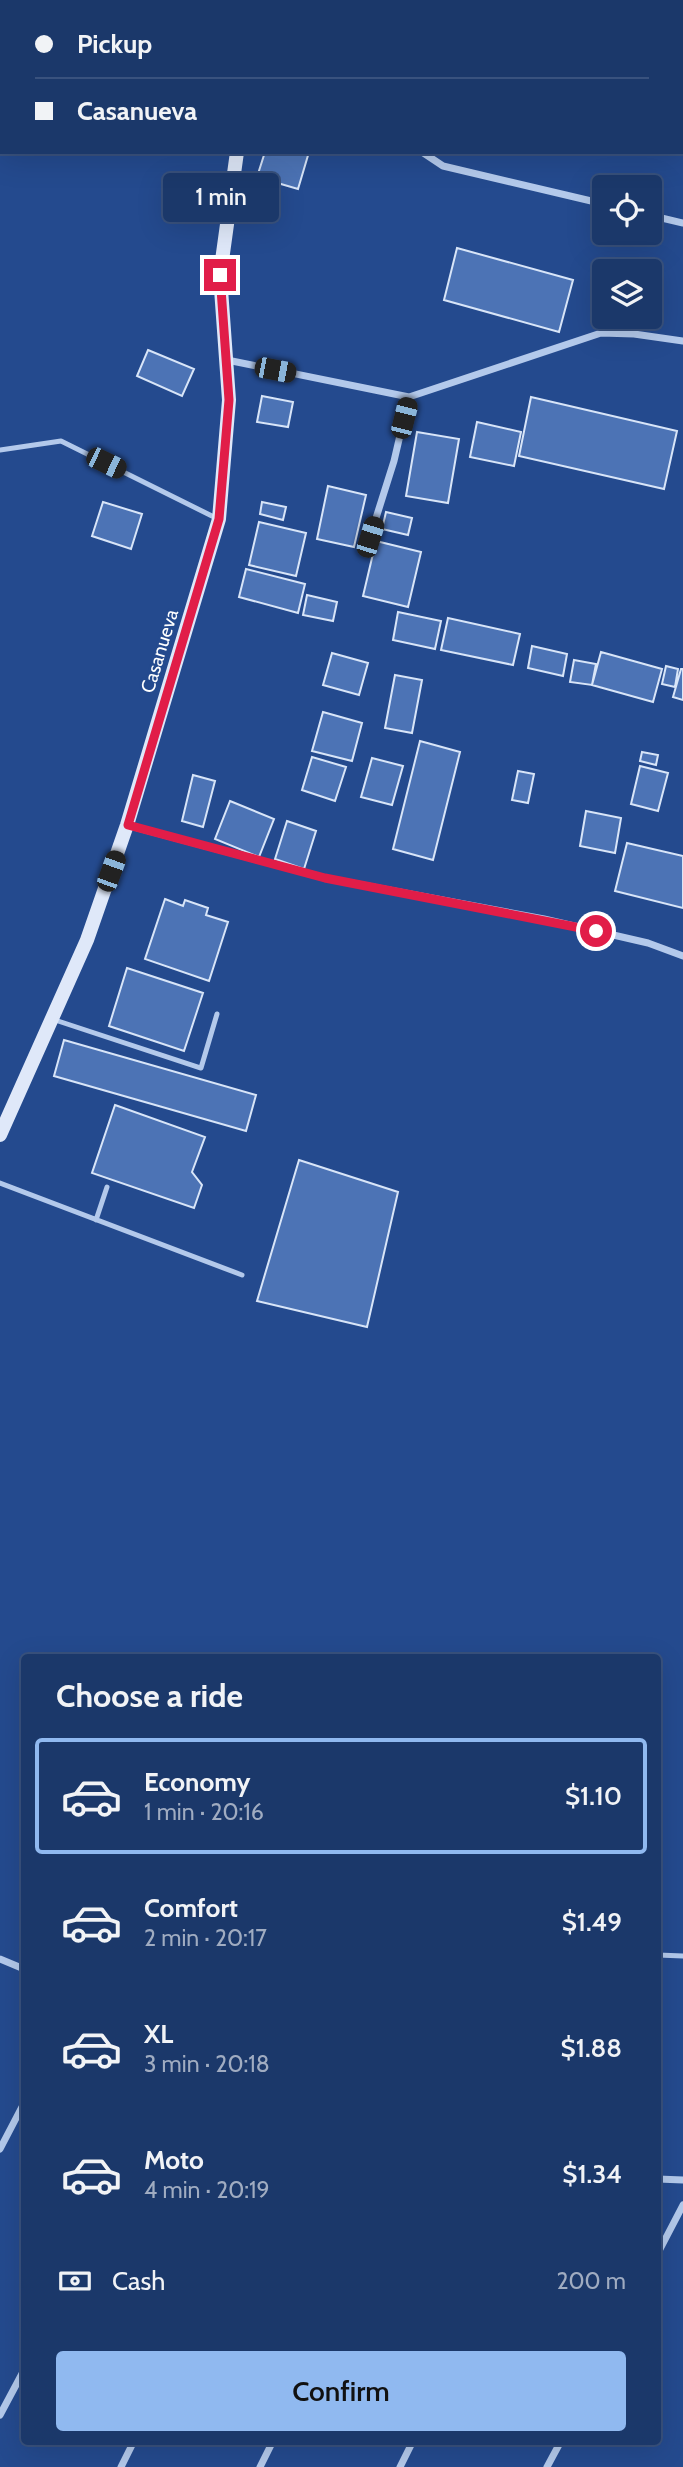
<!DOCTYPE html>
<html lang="en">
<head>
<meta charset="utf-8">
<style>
  body { margin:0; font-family:Cabin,sans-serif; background:#284372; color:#f1f3f6; height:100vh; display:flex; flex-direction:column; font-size:26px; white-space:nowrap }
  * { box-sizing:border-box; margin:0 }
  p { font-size:23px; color:#a0acc1 }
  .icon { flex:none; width:38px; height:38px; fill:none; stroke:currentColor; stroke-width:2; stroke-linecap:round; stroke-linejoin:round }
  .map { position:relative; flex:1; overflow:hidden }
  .drawer { position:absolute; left:21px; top:1654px; width:640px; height:791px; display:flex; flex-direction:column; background:#1b386a; border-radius:7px; box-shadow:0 7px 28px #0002,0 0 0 2px #39527e }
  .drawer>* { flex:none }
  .guide { position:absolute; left:0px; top:0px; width:684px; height:154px; box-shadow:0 7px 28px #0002,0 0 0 2px #39527e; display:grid; align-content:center; height:154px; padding:0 35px; background:#1b386a }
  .tools { position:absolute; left:592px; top:175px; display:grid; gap:14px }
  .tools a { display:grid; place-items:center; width:70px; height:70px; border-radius:7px; background:#1b386a; box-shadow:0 7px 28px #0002,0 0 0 2px #39527e; font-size:35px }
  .end { position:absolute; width:32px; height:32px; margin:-16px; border:9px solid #e11d48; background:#fff; box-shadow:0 0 0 4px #fff }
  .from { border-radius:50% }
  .bubble { position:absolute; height:49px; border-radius:7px; background:#1b386a; box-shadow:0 7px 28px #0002,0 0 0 2px #39527e; font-size:23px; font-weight:600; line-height:49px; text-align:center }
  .car { position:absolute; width:21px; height:42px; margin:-21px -10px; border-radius:9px; box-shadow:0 0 5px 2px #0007; background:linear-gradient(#222 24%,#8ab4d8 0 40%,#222 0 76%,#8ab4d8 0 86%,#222 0) }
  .guide b { display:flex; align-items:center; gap:24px; height:66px; font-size:26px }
  .guide b+b { border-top:2px solid #39527e }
  .guide i { width:18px; height:18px; background:#f1f3f6 }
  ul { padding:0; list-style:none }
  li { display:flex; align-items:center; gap:21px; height:116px; margin:0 14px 10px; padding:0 21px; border:4px solid transparent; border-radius:7px }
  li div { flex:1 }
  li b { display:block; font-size:26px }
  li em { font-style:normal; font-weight:600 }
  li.active { border-color:#90b9f0 }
  li>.icon { width:63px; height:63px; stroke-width:1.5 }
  h2 { padding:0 35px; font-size:32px; line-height:84px }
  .pay { display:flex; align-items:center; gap:18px; height:77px; padding:0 35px; font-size:26px }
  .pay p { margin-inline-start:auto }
  .button { display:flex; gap:14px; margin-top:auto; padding:14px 35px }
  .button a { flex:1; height:80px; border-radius:7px; background:#90b9f0; color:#111; font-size:28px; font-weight:600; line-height:80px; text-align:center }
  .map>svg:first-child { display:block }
</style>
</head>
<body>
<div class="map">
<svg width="683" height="2467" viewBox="0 0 683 2467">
  <rect width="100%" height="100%" fill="#244a8e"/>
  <path fill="#4c73b5" stroke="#d8e5f8" stroke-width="2" d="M265 152H309L298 189 257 177Z
    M457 248 573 280 559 332 444 300Z
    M148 350 194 369 182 396 137 376Z
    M262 396 293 402 288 427 257 422Z
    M531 397 677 431 664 489 519 456Z
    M477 422 521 432 514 466 470 457Z
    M417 432 459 439 448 503 406 496Z
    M328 486 366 495 354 547 317 539Z
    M103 502 142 514 131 549 92 536Z
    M262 502 286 507 283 520 260 514Z
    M386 512 412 518 408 535 382 529Z
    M259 522 306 533 296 576 249 565Z
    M376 541 421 552 408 607 363 596Z
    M246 569 305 584 298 613 239 597Z
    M307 595 337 602 333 621 303 615Z
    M398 612 441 621 435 649 393 640Z
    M448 618 520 634 513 665 441 650Z
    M532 646 567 654 563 676 528 668Z
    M601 652 662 669 653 702 592 685Z
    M332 653 368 663 359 695 323 685Z
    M574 660 596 664 592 685 570 682Z
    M666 666 678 669 675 687 662 684Z
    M681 669H683V700L673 697Z
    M395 675 422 680 412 733 385 728Z
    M323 712 362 723 352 761 312 751Z
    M420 741 460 752 433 860 393 849Z
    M642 752 658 755 656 765 640 761Z
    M312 757 346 767 335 801 302 790Z
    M372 758 403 766 392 805 361 797Z
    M640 766 668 773 658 811 631 804Z
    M518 771 534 774 528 803 512 800Z
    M193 775 215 781 203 827 182 821Z
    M230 801 274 819 259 857 215 839Z
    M586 811 621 818 615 853 580 846Z
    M287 821 316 831 304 869 275 859Z
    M627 843 683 856V908L615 891Z
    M165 899 183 906 185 900 208 908 206 915 228 922 209 981 145 959Z
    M127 968 203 993 184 1051 109 1026Z
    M64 1040 256 1095 246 1131 54 1076Z
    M115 1105 205 1137 192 1172 202 1185 194 1208 92 1173Z
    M299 1160 398 1192 367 1327 257 1301Z"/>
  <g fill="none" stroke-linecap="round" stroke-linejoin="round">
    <path stroke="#b3c9eb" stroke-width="5" d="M0 450 61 441 216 518
      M55 1020 201 1068 217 1014
      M0 1183 242 1275
      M96 1220 107 1187
      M658 1955 683 1956"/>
    <path stroke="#b3c9eb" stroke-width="7" d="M393 0 394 2
      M682 85H683
      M422 152 443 166 604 204
      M649 215 683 223
      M227 360 409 397 394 461 370 537
      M409 397 601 333 634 334 683 341
      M127 825 325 878 544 919 648 943 683 956
      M0 1959 24 1969
      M0 2149 24 2103
      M658 2179 683 2180
      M658 2253 683 2205
      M0 2415 24 2370
      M121 2467 134 2441
      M260 2467 273 2441
      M400 2467 413 2441
      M547 2467 561 2441"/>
    <path stroke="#dfe8f9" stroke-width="14" d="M272 2V0
      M0 1135 87 940 127 825 219 519 229 400 220 275 237 152"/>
  </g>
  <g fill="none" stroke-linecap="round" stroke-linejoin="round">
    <path stroke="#e11d48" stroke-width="9" d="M220 275 229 400 219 519 128 825 325 878 596 931"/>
  </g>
  <g text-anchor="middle" stroke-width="5" stroke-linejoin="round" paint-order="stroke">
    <g font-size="19" fill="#fff" stroke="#244a8e">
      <text transform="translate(159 651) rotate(-73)" y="7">Casanueva</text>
    </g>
  </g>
</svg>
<div class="tools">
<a><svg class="icon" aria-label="locate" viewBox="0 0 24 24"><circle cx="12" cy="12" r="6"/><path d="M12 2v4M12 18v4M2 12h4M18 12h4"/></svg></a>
<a><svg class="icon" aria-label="layers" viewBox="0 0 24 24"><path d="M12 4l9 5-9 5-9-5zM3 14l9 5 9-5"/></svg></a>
</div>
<i class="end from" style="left:596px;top:931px"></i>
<i class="end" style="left:220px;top:275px"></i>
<div class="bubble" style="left:163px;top:173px;width:116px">1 min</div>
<i class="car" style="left:275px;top:370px;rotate:101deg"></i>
<i class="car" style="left:404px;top:418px;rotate:14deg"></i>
<i class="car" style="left:106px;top:463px;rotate:116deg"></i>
<i class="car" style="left:370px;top:537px;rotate:17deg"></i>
<i class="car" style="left:111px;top:871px;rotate:20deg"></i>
<div class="guide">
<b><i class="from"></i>Pickup</b>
<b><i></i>Casanueva</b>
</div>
<section class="drawer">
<h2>Choose a ride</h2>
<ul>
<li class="active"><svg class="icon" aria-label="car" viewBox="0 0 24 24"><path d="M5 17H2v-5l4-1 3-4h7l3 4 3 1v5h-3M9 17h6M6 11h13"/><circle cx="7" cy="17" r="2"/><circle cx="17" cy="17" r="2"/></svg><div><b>Economy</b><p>1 min · 20:16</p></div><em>$1.10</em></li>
<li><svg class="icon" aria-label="car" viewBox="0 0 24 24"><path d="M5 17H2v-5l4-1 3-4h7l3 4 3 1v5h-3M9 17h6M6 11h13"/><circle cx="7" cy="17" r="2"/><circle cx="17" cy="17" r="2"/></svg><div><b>Comfort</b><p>2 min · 20:17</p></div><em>$1.49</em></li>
<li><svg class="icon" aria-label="car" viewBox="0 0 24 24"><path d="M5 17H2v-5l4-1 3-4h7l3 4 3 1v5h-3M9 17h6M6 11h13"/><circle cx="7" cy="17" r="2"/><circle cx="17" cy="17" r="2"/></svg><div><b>XL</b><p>3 min · 20:18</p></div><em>$1.88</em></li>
<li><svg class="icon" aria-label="car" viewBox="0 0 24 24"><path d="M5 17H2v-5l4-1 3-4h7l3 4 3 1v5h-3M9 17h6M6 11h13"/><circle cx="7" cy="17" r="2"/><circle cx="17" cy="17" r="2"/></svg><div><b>Moto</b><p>4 min · 20:19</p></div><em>$1.34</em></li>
</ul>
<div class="pay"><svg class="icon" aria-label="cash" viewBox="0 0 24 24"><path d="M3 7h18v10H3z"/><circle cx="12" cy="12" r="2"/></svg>Cash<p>200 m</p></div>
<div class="button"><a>Confirm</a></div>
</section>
</div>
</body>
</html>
